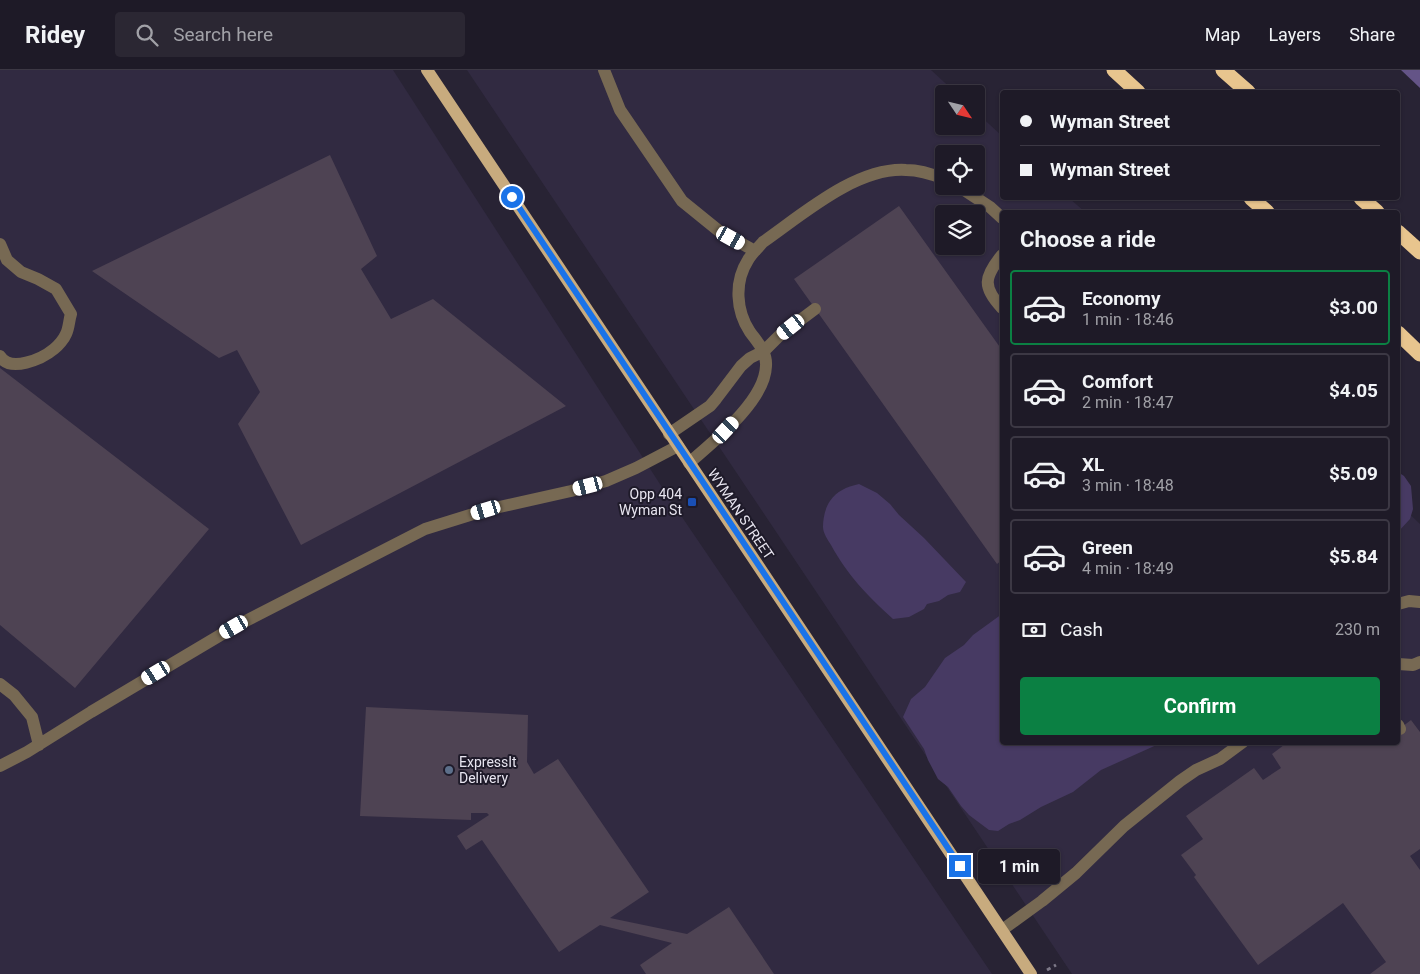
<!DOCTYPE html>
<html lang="en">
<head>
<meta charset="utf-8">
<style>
  body { margin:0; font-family:Roboto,sans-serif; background:#2b2733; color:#f1f3f6; height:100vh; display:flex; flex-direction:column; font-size:19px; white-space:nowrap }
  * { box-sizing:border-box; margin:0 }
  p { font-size:16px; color:#a1a1a7 }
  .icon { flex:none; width:28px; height:28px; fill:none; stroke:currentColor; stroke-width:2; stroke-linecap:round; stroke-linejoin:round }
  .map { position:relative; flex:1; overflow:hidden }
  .details { position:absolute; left:1000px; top:140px; width:400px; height:535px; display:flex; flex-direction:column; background:#1e1a27; border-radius:5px; box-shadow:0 1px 4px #0004,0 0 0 1px #3c3844 }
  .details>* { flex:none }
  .top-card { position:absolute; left:1000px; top:20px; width:400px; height:110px; border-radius:5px; box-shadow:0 1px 4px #0004,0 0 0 1px #3c3844; display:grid; align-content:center; height:110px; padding:0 20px; background:#1e1a27 }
  .needle { width:32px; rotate:125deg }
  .tools { position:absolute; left:935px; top:15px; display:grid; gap:10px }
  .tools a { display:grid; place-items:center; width:50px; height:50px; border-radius:5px; background:#1e1a27; box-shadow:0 1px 4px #0004,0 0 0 1px #3c3844; font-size:25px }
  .end { position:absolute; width:22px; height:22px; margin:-11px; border:6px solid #1a73e8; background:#fff; box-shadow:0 0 0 2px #fff }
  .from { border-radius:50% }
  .bubble { position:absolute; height:35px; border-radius:5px; background:#1e1a27; box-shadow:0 1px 4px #0004,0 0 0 1px #3c3844; font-size:16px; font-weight:700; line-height:35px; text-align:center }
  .car { position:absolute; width:15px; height:30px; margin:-15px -8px; border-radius:6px; box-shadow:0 0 4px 1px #0007; background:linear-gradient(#fff 24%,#345 0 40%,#fff 0 76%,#345 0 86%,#fff 0) }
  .top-card b { display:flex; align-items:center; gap:18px; height:48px; font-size:19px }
  .top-card b+b { border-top:1px solid #3c3844 }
  .top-card i { width:12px; height:12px; background:#f1f3f6 }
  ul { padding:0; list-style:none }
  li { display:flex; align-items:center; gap:15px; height:75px; margin:0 10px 8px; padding:0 10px; border:2px solid #3c3844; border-radius:5px }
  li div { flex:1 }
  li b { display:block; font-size:19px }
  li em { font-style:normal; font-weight:700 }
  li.current { border-color:#0b8043 }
  li>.icon { width:45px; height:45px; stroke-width:1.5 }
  h2 { padding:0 20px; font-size:22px; line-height:60px }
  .pay { display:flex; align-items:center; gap:12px; height:55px; padding:0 20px; font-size:19px }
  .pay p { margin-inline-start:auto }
  .primary-button { display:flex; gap:10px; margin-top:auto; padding:10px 20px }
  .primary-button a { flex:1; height:58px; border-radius:5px; background:#0b8043; color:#fff; font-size:20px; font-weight:700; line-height:58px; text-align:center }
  header { display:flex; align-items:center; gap:30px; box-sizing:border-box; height:70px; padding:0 25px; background:#1e1a27; border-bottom:1px solid #3c3844 }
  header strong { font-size:24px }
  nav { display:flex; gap:28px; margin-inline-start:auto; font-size:18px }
  .search { width:350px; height:45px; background:#2b2733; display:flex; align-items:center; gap:12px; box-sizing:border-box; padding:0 18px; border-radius:5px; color:#a1a1a7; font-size:19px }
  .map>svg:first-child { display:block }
</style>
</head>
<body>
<header>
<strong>Ridey</strong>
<div class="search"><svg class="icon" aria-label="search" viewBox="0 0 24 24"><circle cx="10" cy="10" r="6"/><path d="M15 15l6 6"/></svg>Search here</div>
<nav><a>Map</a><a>Layers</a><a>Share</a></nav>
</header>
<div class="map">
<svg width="1420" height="904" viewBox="0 0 1420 904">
  <rect width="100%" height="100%" fill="#282334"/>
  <path fill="#312a41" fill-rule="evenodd" d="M0 0H393L667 425 858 706 992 904H0Z
    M467 0H931L957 24H944V56H976V42L1002 66V128H1069L1085 142H1002V672H1398V433L1420 454V904H1072ZM944 84H976V116H944ZM944 144H976V176H944Z"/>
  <path fill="#473a63" d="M1398 402 1404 406 1411 416 1413 439 1410 449 1398 462Z
    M859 414 877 423 890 434 899 445 924 468 966 512 960 522 948 525 939 531 927 534 924 539 909 547 893 549C867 525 848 506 831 475 828 470 823 463 823 457 823 449 825 438 830 431 837 421 846 417 859 414Z
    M1002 544V672L1161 673 1101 700 1073 722 1041 737 1020 750 1009 754 998 761 989 760 969 745 961 736 948 717 938 709 928 690 924 679 903 647 911 629 925 617 945 588 964 575 973 565Z"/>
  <path fill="#645487" d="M1401 0H1420V18Z"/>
  <path fill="#4e4353" d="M330 85 377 186 361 199 391 249 433 229 566 336 301 475 238 354 260 322 237 280 219 288 92 201Z
    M899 136 1002 280V490L997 494 794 209Z
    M0 298 209 459 75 618 0 555Z
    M366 637 528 645 527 692 534 704 558 689 649 822 610 848 687 864 729 837 774 904H646L640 895 672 873 600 855 559 882 482 770 466 780 457 766 489 745 487 743H471V750L360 746Z
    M1411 650 1420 662V779L1410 786 1420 800V904H1370L1386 892 1343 833 1258 895 1194 807 1196 805 1181 785 1203 769 1186 746 1254 698 1263 710 1281 698 1272 684 1288 672H1398V660Z"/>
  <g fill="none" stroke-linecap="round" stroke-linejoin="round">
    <path stroke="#7d7988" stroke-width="3" stroke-dasharray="4 4" stroke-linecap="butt" d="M1047 900 1056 895"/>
    <path stroke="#776953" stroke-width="12" d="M604 0 620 40 682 131 719 161 755 181
      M958 116 990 137 1002 148
      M0 174 7 190 21 202 38 209 56 219 71 244C69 250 69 258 66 264 64 269 58 276 54 279 42 289 10 303 0 286
      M1002 185C984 207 982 217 1002 238
      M669 364 710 336 716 329 741 296 750 288 764 281 779 266 815 239
      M689 393C714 371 765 331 766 296 767 282 758 273 750 262 736 241 734 212 748 190 752 183 758 178 763 172 802 145 856 97 906 100 919 100 932 104 944 109
      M1398 534 1409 531 1420 532
      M1398 594 1413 595 1420 592
      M0 614 14 625 32 647 39 675
      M1398 655 1400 659
      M0 696 27 682 91 642 234 557 425 459 486 440 571 421 606 411 636 398 678 376
      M1002 860 1042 831 1076 803 1124 756 1180 711 1196 700 1220 689 1243 672"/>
    <path stroke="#c8ab7e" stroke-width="12" d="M427 0 1031 904"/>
    <path stroke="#e8c58e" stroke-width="15" d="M1114 0 1138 22
      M1223 0 1248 22
      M1251 128 1267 142
      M1361 128 1377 142
      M1398 162 1420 182
      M1398 263 1420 284"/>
  </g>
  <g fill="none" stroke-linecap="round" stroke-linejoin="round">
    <path stroke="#1a73e8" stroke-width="6" d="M512 127 960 796"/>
  </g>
  <rect fill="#1a4fb4" stroke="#1e1a29" stroke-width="2" x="687" y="427" width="10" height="10" rx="2.5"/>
  <circle fill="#5c6f8a" stroke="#1e1a29" stroke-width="2" cx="449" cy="700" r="5"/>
  <g text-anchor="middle" stroke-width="4" stroke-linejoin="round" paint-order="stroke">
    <g font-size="14" fill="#e8e5f0" stroke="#1e1a29" text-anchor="end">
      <text x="682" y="429">Opp 404<tspan x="682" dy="16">Wyman St</tspan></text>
      <text x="459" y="697" text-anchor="start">ExpressIt<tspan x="459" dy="16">Delivery</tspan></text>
    </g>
    <g font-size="14" fill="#e8e5f0" stroke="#1e1a29">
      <text transform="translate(741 444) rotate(56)" y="5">WYMAN STREET</text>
    </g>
  </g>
</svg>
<div class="tools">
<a><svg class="needle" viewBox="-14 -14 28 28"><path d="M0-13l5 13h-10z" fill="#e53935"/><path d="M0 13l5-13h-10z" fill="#a1a1a7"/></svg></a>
<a><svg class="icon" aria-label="locate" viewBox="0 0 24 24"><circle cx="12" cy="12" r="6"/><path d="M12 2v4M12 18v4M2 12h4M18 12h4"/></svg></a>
<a><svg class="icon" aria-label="layers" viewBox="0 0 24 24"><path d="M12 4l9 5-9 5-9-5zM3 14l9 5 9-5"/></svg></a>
</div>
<i class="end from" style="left:512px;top:127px"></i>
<i class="end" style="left:960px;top:796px"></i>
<div class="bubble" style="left:978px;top:779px;width:82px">1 min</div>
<i class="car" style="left:731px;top:168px;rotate:119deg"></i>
<i class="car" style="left:791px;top:257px;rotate:232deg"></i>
<i class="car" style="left:726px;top:360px;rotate:43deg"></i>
<i class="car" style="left:588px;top:416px;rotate:255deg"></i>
<i class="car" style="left:486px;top:440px;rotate:253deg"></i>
<i class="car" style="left:234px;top:557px;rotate:240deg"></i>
<i class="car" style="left:156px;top:603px;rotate:239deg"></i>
<div class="top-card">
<b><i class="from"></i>Wyman Street</b>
<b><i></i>Wyman Street</b>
</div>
<section class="details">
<h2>Choose a ride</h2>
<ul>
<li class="current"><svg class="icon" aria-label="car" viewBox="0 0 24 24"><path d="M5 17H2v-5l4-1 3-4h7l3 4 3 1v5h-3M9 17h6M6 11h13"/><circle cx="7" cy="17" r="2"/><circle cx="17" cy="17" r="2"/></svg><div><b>Economy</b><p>1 min · 18:46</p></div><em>$3.00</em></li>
<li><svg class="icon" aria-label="car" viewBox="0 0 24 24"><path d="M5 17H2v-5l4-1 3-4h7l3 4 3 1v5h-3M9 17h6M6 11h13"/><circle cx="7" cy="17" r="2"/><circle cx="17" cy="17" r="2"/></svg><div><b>Comfort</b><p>2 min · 18:47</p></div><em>$4.05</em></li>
<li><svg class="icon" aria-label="car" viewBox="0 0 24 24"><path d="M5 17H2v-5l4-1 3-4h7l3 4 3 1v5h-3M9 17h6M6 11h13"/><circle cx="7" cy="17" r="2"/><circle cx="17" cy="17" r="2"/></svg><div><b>XL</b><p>3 min · 18:48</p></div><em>$5.09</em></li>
<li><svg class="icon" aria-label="car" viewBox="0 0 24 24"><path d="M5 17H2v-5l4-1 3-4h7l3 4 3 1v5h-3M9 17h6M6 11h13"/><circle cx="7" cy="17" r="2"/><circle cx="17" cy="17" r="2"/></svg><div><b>Green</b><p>4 min · 18:49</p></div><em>$5.84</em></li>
</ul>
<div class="pay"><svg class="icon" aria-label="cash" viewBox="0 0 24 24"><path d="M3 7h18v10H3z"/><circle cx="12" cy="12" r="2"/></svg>Cash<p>230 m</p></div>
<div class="primary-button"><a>Confirm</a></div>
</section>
</div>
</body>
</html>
